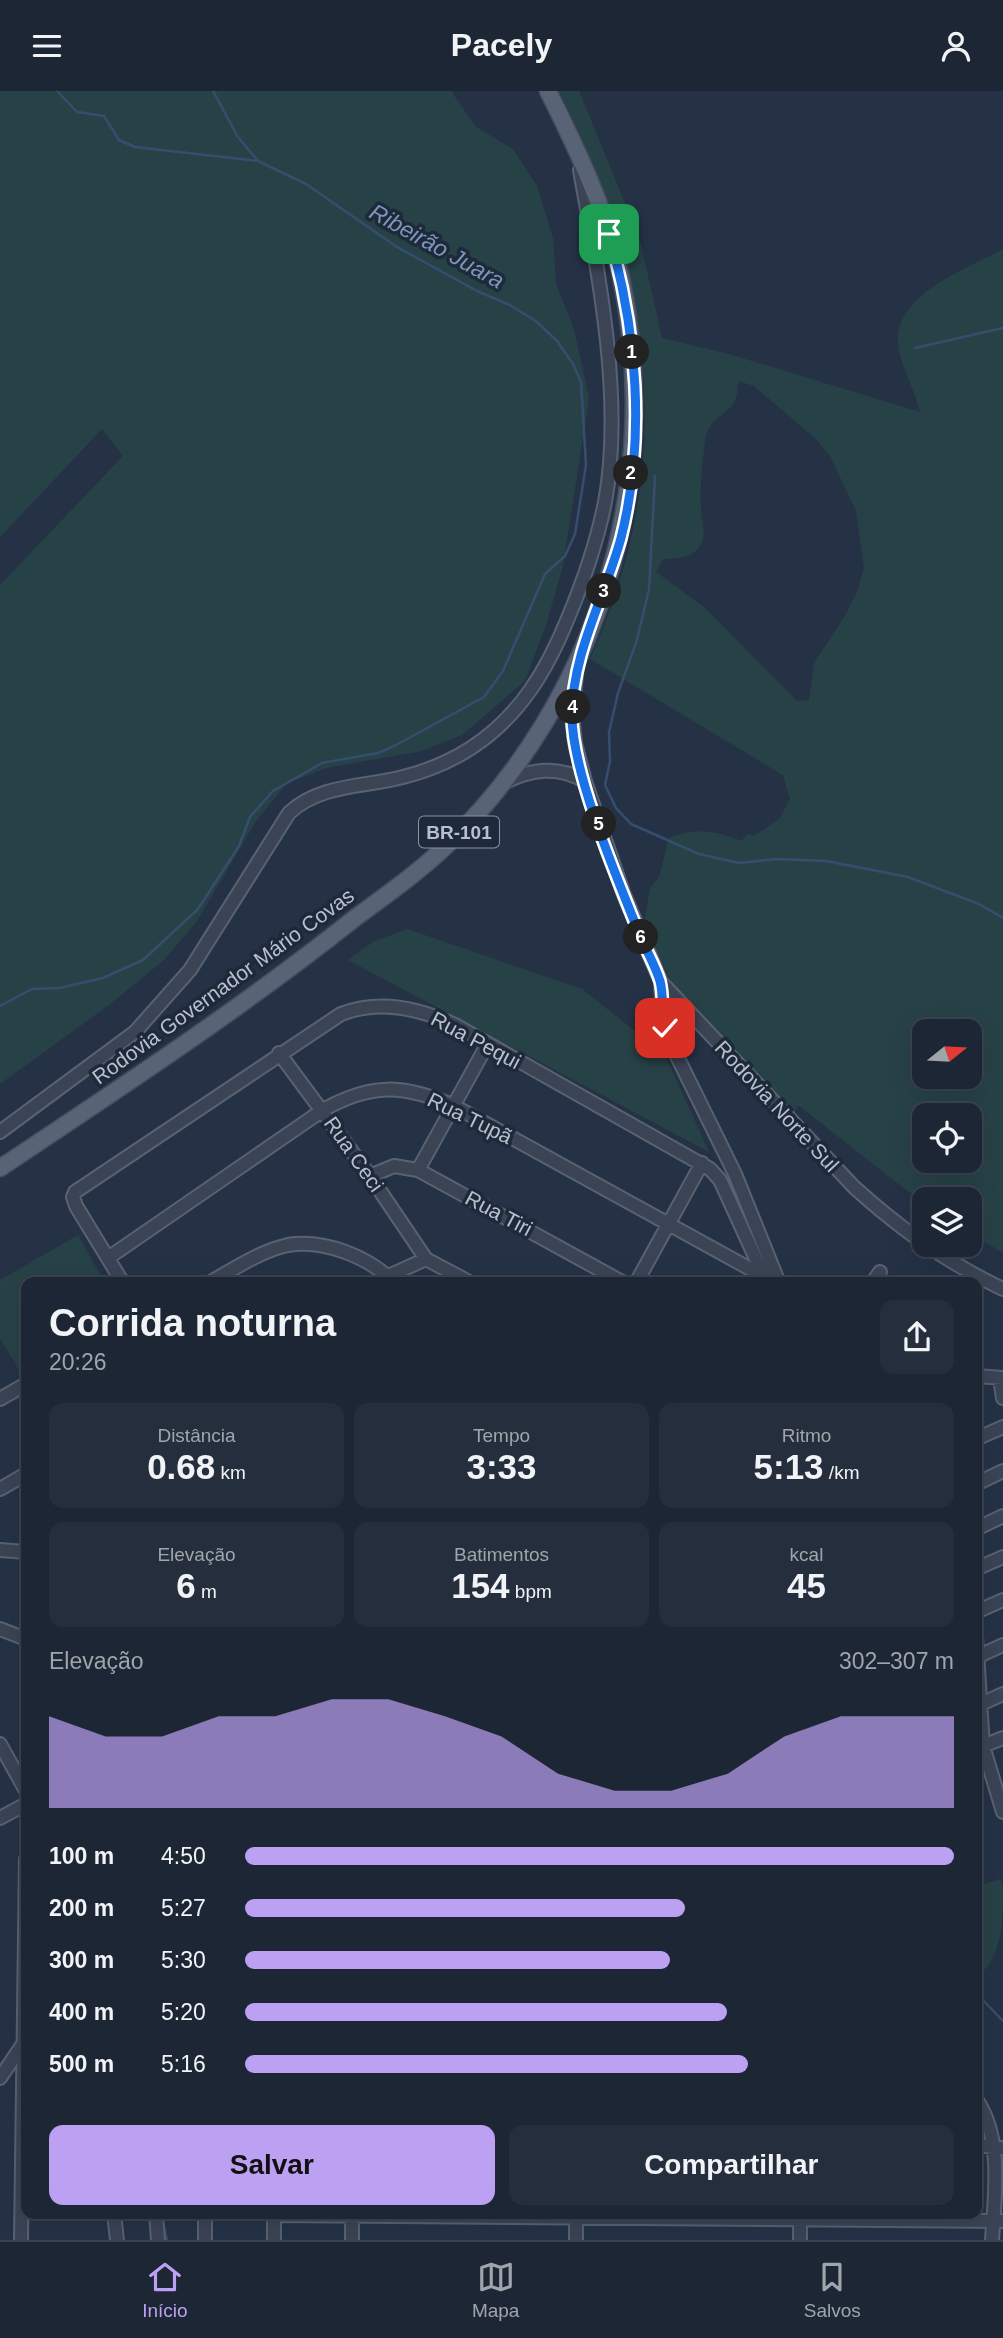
<!DOCTYPE html>
<html lang="pt">
<head>
<meta charset="utf-8">
<style>
	body { margin:0; font-family:Helvetica,sans-serif; background:#252e3c; color:#f1f3f6; height:100vh; display:flex; flex-direction:column; font-size:26px; white-space:nowrap }
	* { box-sizing:border-box; margin:0 }
	p { font-size:23px; color:#a0a5ac }
	.icon { flex:none; width:38px; height:38px; fill:none; stroke:currentColor; stroke-width:2; stroke-linecap:round; stroke-linejoin:round }
	.map { position:relative; flex:1; overflow:hidden }
	.panel { position:absolute; left:21px; top:1186px; width:961px; height:942px; display:flex; flex-direction:column; background:#1c2634; border-radius:14px; box-shadow:0 7px 28px #0002,0 0 0 2px #3a434f }
	.panel>* { flex:none }
	.needle { width:46px; rotate:72deg }
	.controls { position:absolute; left:912px; top:928px; display:grid; gap:14px }
	.controls a { display:grid; place-items:center; width:70px; height:70px; border-radius:14px; background:#1c2634; box-shadow:0 7px 28px #0002,0 0 0 2px #3a434f; font-size:35px }
	.pin { position:absolute; display:grid; place-items:center; width:60px; height:60px; color:#fff; margin:-30px; border-radius:14px; box-shadow:0 4px 10px #0006 }
	.km { position:absolute; width:35px; height:35px; margin:-18px; border-radius:50%; background:#222; color:#fff; font-size:19px; line-height:35px; text-align:center }
	.round { display:grid; place-items:center; flex:none; width:74px; height:74px; border-radius:14px; background:#252e3c }
	.head { display:flex; align-items:center; justify-content:space-between; height:119px; padding:0 28px }
	h1 { font-size:38px; font-weight:700; line-height:52px }
	.stats { display:grid; grid-template-columns:repeat(3,1fr); gap:10px; height:119px; padding:7px 28px }
	.stats div { display:grid; align-content:center; border-radius:14px; background:#252e3c; text-align:center }
	.stats b { font-size:35px; font-weight:700 }
	.stats small { font-size:19px; font-weight:400 }
	.stats p { font-size:19px }
	.chart { height:196px; padding:14px 28px }
	.chart p { display:flex; justify-content:space-between }
	.chart svg { width:100%; height:126px; margin-top:7px; fill:#bca0f2; opacity:.7 }
	.button { display:flex; gap:14px; margin-top:auto; padding:14px 28px }
	.button a { flex:1; height:80px; border-radius:14px; background:#bca0f2; color:#111; font-size:28px; font-weight:700; line-height:80px; text-align:center }
	.button a+a { background:#252e3c; color:#f1f3f6 }
	ul { padding:0 28px; list-style:none; font-size:23px }
	li { display:grid; grid-template-columns:112px 84px 1fr; align-items:center; height:52px }
	li i { height:18px; border-radius:9px; background:#bca0f2 }
	header { display:flex; justify-content:space-between; align-items:center; height:91px; padding:0 28px; background:#1c2634; font-size:32px; font-weight:700 }
	.dock { display:flex; justify-content:space-around; align-items:center; height:98px; border-top:2px solid #3a434f; background:#1c2634; font-size:19px; color:#a0a5ac }
	.dock a { display:grid; justify-items:center; gap:4px }
	.dock .active { color:#bca0f2 }
	.map>svg:first-child { display:block }
</style>
</head>
<body>
<header><svg class="icon" aria-label="menu" viewBox="0 0 24 24"><path d="M4 6h16M4 12h16M4 18h16"/></svg>Pacely<svg class="icon" aria-label="person" viewBox="0 0 24 24"><circle cx="12" cy="8" r="4"/><path d="M4 21q1-7 8-7t8 7"/></svg></header>
<div class="map">
<svg width="1003" height="2149" viewBox="0 0 1003 2149">
	<rect width="100%" height="100%" fill="#253246"/>
	<path fill="#274247" fill-rule="evenodd" d="M0 0H451L476 36 513 58 537 95 553 147 556 193 574 238 589 307 563 475 546 534 525 590 462 644 422 660 326 677 286 693 256 730 197 830 164 869 109 914 0 993V494L123 365 102 338 0 446Z
		M559 0H579L640 149 662 247 729 263 920 321C915 300 904 281 899 260 887 205 967 178 1003 158V1162L970 1142V1108H924V1113L798 1014 792 1027 679 906 644 835 650 797 659 786 669 747C695 736 716 740 742 750L747 743 754 745 780 727 790 708 783 684 590 568C679 375 653 184 559 0ZM738 290 754 295 816 348 830 365 856 420 864 477 858 499 843 528 814 572 809 609 797 610 704 516 656 481 663 468C677 467 694 468 701 453 707 440 701 429 701 416 700 396 702 371 705 351 710 316 739 330 738 290ZM924 940H970V985H924ZM924 1024H970V1069H924Z
		M407 838 582 898 665 964 709 1061 348 869 373 851Z
		M78 1144 105 1192H26V1277L20 1281 0 1247V1189Z
		M1000 1788 1003 1795C1003 1833 1003 1864 977 1887V1796Z"/>
	<g fill="none" stroke-linecap="round" stroke-linejoin="round">
		<path stroke="#374d6e" stroke-width="2.5" d="M57 0 77 21 104 25 119 49 135 56 258 70
			M915 257 1003 237
			M655 385 649 499 636 552 618 602 609 641 610 670 605 694 616 717 631 733 699 763 739 772 777 768 826 770 908 786 979 813 1003 827
			M0 915 32 898 60 897 103 887 143 869 198 818 239 755 250 726 273 700 322 672 378 662 396 654 484 606 503 580 545 483 565 465 575 443 586 374 581 291 573 273 557 250 537 231 510 214 477 200 397 156 306 93 258 70 238 46 213 0
			M976 1902 1003 1930
			M161 2123 167 2149"/>
		<g stroke="#586272" stroke-width="16">
			<path id="minor" d="M577 573 572 625 575 652 585 690 624 804 661 891 854 1096C899 1137 947 1172 1003 1198
				M503 692C531 678 557 674 585 690
				M661 891 663 930 670 951 735 1083 779 1192
				M279 962 370 1085 426 1168
				M0 1041 135 941 190 879 289 722C320 693 365 696 403 686 427 680 451 670 471 657 520 625 547 579 568 527 584 489 597 451 605 411 624 309 598 180 580 79
				M418 1079 487 954
				M370 1085 394 1075 418 1079 624 1192
				M108 1167 323 1019C371 992 403 993 454 1015L763 1185
				M123 1192 76 1115 73 1106 75 1101 341 923C379 908 419 917 455 934L710 1078 720 1089 767 1192
				M209 1192C234 1178 260 1160 288 1154 324 1148 370 1166 394 1192
				M373 1192 426 1168 471 1192
				M636 1192 702 1072
				M872 1192 880 1181
				M976 1285 1003 1287
				M1000 1287 1003 1307
				M0 1308 26 1293
				M976 1348 1003 1336
				M976 1393 1003 1380
				M0 1398 26 1383
				M976 1438 1003 1425
				M0 1459 26 1461
				M976 1478 1003 1466
				M976 1521 1003 1509
				M0 1538 26 1548
				M976 1545 983 1655 1003 1721
				M979 1565 1003 1554
				M981 1613 1003 1603
				M0 1653 26 1700
				M983 1655 1003 1647
				M0 1727 26 1713
				M0 1987 23 1953
				M976 2008C1003 2047 995 2103 992 2149
				M976 2054 1003 2057
				M114 2123 117 2149
				M156 2123 158 2149
				M205 2123V2149
				M352 2123V2149
				M274 2124 1003 2130
				M21 2149 26 1768
				M274 2149V2123
				M576 2149V2123
				M800 2149V2123"/>
		</g>
		<g stroke="#434d5e" stroke-width="19">
			<path id="major" d="M0 1077C120 997 242 917 355 827 386 804 419 781 447 754 598 609 664 390 621 186 607 121 577 58 548 0"/>
		</g>
		<use href="#minor" stroke="#3a4455" stroke-width="12"/>
		<use href="#major" stroke="#586475" stroke-width="16"/>
	</g>
	<g fill="none" stroke-linecap="round" stroke-linejoin="round">
		<g stroke="#fff" stroke-width="14">
			<path id="route" d="M609 143C637 240 646 348 621 447 605 506 572 562 572 625 572 681 617 787 639 842 645 857 655 874 660 890 664 905 661 922 665 937"/>
		</g>
		<use href="#route" stroke="#1a73e8" stroke-width="9"/>
	</g>
	<g text-anchor="middle" dominant-baseline="central" stroke-width="7" stroke-linejoin="round" paint-order="stroke">
		<rect fill="#1e293a" stroke="#8993a2" stroke-width="2" x="419" y="725.5" width="80" height="31" rx="5"/>
		<g font-size="19" font-weight="bold" fill="#b7c0ce">
			<text x="459" y="741">BR-101</text>
		</g>
		<g font-size="21" fill="#b7c0ce" stroke="#1e293a">
			<text transform="translate(223 895) rotate(-36)">Rodovia Governador Mário Covas</text>
			<text transform="translate(476 949) rotate(28)">Rua Pequi</text>
			<text transform="translate(777 1015) rotate(47)">Rodovia Norte Sul</text>
			<text transform="translate(470 1027) rotate(26)">Rua Tupã</text>
			<text transform="translate(354 1063) rotate(55)">Rua Ceci</text>
			<text transform="translate(499 1122) rotate(28)">Rua Tiri</text>
		</g>
		<g font-size="23" font-style="italic" fill="#7c95b8" stroke="#1e293a">
			<text transform="translate(437 155) rotate(29)">Ribeirão Juara</text>
		</g>
	</g>
</svg>
<div class="controls">
<a><svg class="needle" viewBox="-14 -14 28 28"><path d="M0-13l5 13h-10z" fill="#e53935"/><path d="M0 13l5-13h-10z" fill="#a0a5ac"/></svg></a>
<a><svg class="icon" aria-label="locate" viewBox="0 0 24 24"><circle cx="12" cy="12" r="6"/><path d="M12 2v4M12 18v4M2 12h4M18 12h4"/></svg></a>
<a><svg class="icon" aria-label="layers" viewBox="0 0 24 24"><path d="M12 4l9 5-9 5-9-5zM3 14l9 5 9-5"/></svg></a>
</div>
<div class="pin" style="left:609px;top:143px;background:#1e9e55"><svg class="icon" aria-label="arrive" viewBox="0 0 24 24"><path d="M6 21V4h12l-3 4 3 4H6"/></svg></div>
<div class="pin" style="left:665px;top:937px;background:#d93025"><svg class="icon" aria-label="check" viewBox="0 0 24 24"><path d="M5 12l5 5 9-10"/></svg></div>
<b class="km" style="left:632px;top:261px">1</b>
<b class="km" style="left:631px;top:382px">2</b>
<b class="km" style="left:604px;top:500px">3</b>
<b class="km" style="left:573px;top:616px">4</b>
<b class="km" style="left:599px;top:733px">5</b>
<b class="km" style="left:641px;top:846px">6</b>
<section class="panel">
<div class="head"><div><h1>Corrida noturna</h1><p>20:26</p></div><a class="round"><svg class="icon" aria-label="share" viewBox="0 0 24 24"><path d="M12 15V3M7 8l5-5 5 5M5 13v7h14v-7"/></svg></a></div>
<div class="stats">
<div><p>Distância</p><b>0.68<small> km</small></b></div>
<div><p>Tempo</p><b>3:33</b></div>
<div><p>Ritmo</p><b>5:13<small> /km</small></b></div>
</div>
<div class="stats">
<div><p>Elevação</p><b>6<small> m</small></b></div>
<div><p>Batimentos</p><b>154<small> bpm</small></b></div>
<div><p>kcal</p><b>45</b></div>
</div>
<div class="chart"><p><span>Elevação</span>302–307 m</p>
<svg viewBox="0 0 160 44" preserveAspectRatio="none"><path d="M0 44V12L10 19L20 19L30 12L40 12L50 6L60 6L70 12L80 19L90 32L100 38L110 38L120 32L130 19L140 12L150 12L160 12V44z"/></svg>
</div>
<ul>
<li><b>100 m</b>4:50<i style="width:100%"></i></li>
<li><b>200 m</b>5:27<i style="width:62%"></i></li>
<li><b>300 m</b>5:30<i style="width:60%"></i></li>
<li><b>400 m</b>5:20<i style="width:68%"></i></li>
<li><b>500 m</b>5:16<i style="width:71%"></i></li>
</ul>
<div class="button"><a>Salvar</a><a>Compartilhar</a></div>
</section>
</div>
<nav class="dock">
<a class="active"><svg class="icon" aria-label="home" viewBox="0 0 24 24"><path d="M3 11l9-7 9 7M6 9v11h12V9"/></svg>Início</a>
<a><svg class="icon" aria-label="map" viewBox="0 0 24 24"><path d="M3 6l6-2 6 2 6-2v14l-6 2-6-2-6 2zM9 4v14M15 6v14"/></svg>Mapa</a>
<a><svg class="icon" aria-label="saved" viewBox="0 0 24 24"><path d="M7 4h10v16l-5-4-5 4z"/></svg>Salvos</a>
</nav>
</body>
</html>
